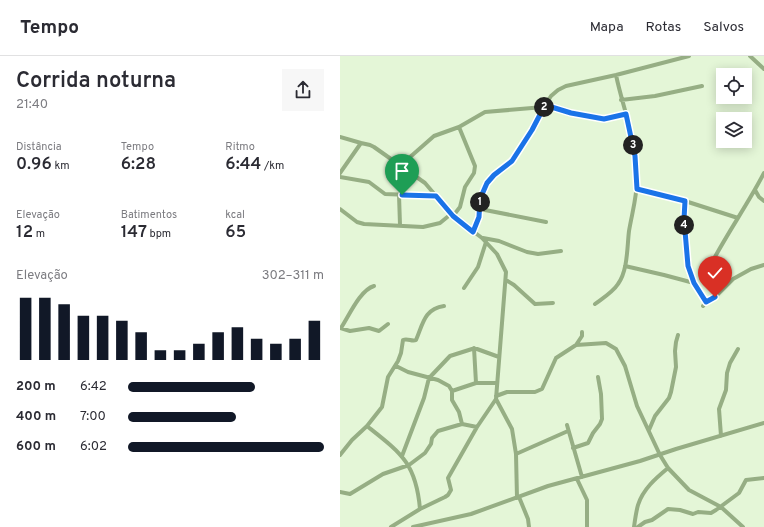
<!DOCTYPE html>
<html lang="pt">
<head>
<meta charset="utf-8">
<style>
	body { margin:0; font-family:Overpass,sans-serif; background:#f7f7f7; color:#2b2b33; height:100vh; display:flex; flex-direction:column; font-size:15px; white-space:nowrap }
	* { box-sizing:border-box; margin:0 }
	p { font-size:13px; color:#7c7c81 }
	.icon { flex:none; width:22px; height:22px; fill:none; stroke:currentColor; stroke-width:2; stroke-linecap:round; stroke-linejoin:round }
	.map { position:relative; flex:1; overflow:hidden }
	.sheet { display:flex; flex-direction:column; background:#fff; width:340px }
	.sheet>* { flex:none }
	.controls { position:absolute; left:376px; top:12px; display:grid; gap:8px }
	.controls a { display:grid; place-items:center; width:36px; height:36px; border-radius:0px; background:#fff; box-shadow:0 2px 10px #0003; font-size:20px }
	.pin { position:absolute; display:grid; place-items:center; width:34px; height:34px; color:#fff; margin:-41px -17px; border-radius:50% 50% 50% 0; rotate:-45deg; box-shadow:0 0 4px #0007 }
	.pin .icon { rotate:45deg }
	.km { position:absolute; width:20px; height:20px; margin:-10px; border-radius:50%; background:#222; color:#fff; font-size:11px; line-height:20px; text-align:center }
	.round { display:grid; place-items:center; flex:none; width:42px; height:42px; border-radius:0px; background:#f7f7f7 }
	.summary { display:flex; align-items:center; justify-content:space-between; height:68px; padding:0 16px }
	h1 { font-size:22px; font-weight:600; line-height:30px }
	.metrics { display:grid; grid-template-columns:repeat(3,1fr); gap:6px; height:68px; padding:4px 16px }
	.metrics div { display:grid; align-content:center }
	.metrics b { font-size:17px; font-weight:600 }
	.metrics small { font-size:11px; font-weight:400 }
	.metrics p { font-size:11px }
	.chart { height:112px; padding:8px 16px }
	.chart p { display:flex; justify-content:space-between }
	.chart svg { width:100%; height:72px; margin-top:4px; stroke:#111827; stroke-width:6 }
	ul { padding:0 16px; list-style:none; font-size:13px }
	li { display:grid; grid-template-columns:64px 48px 1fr; align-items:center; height:30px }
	li i { height:10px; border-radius:5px; background:#111827 }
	header { display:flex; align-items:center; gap:24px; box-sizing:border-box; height:56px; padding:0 20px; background:#fff; border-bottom:1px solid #e1e1e2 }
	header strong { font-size:19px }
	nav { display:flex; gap:22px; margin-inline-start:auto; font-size:14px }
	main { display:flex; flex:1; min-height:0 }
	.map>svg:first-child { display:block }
</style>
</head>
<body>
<header>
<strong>Tempo</strong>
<nav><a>Mapa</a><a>Rotas</a><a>Salvos</a></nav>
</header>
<main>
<section class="sheet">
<div class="summary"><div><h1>Corrida noturna</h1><p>21:40</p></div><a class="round"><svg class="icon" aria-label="share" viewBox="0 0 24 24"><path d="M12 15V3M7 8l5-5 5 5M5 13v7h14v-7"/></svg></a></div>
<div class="metrics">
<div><p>Distância</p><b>0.96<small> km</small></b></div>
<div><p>Tempo</p><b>6:28</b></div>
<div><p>Ritmo</p><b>6:44<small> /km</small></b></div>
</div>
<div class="metrics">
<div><p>Elevação</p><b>12<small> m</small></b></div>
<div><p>Batimentos</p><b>147<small> bpm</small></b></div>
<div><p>kcal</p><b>65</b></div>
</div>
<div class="chart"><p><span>Elevação</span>302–311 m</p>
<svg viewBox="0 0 160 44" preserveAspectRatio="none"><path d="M5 44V6M15 44V6M25 44V10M35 44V17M45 44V17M55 44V20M65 44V27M75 44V38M85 44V38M95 44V34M105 44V27M115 44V24M125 44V31M135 44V34M145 44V31M155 44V20"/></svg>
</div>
<ul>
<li><b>200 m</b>6:42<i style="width:65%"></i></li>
<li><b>400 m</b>7:00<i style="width:55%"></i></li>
<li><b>600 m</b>6:02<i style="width:100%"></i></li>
</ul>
</section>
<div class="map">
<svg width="424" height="471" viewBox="0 0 424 471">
	<rect width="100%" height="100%" fill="#e4f6d7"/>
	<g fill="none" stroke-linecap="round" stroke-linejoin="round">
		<path stroke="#96ae84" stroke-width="4" d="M410 0 424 13
			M281 44 315 40 362 30
			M205 49 231 57 264 63 286 58
			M0 81 21 87
			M61 109 94 80 119 71 145 56 204 51
			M0 117 21 87 30 89 34 91 85 127 113 160 142 182 157 198 166 216 156 343 137 371 108 422 111 434 108 439 105 441 80 453 51 471
			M0 121 29 126 45 138 96 140
			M297 133 345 145 398 162
			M415 134 419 141 424 145
			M59 139 60 169
			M345 145 344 163 348 210 354 227 366 246
			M0 153 17 166 24 168 83 171 100 167 111 158
			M140 153 206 166
			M113 160 120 151 125 131 134 117 135 110 119 71
			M133 176 139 161 140 143 147 127 154 119 172 105 192 74 204 51 211 40 218 34 226 30 276 19 349 0
			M143 182 159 185 187 196 198 198 221 195
			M285 210 324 219 354 227
			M166 224 174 229 195 248 213 247
			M385 230 369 223 367 218 368 214C385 180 407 150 424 117
			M124 232 138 211 146 186
			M255 248C263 242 273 236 278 228 288 214 287 191 289 175 292 157 297 141 297 123 298 88 283 53 276 19
			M363 250 366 246 377 239 393 223 411 213 424 209
			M0 272 10 275 29 272 39 275 48 268
			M1 272C9 260 20 234 34 230
			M236 289 266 287 276 293 285 310 297 350 320 399 328 412 349 434 381 451 403 471
			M134 292 136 327
			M56 310 68 316 98 324 109 330 112 335V344L119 356 122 368
			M112 335 136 327H157
			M156 340 167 336H195L202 333 216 302 236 289 242 280V276
			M156 343 172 373 176 398 177 442
			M227 369 242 421
			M27 370C61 397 76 407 80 453
			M309 374 315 360 329 342 331 336 336 311 335 295 336 286 338 279
			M381 380 379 353 386 334 387 317 390 307 398 293
			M233 392 248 387 253 377 260 368 262 363 261 338 258 321
			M176 398 228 375
			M0 399 12 384 27 370 42 351 48 321 58 305 61 297 63 284C68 282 72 286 76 284 83 268 84 253 104 250
			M62 400 84 342 89 322 91 320 110 300 132 293H137L159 301
			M237 423 247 444V471
			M0 436 10 438 43 418 69 409 85 397 91 388 92 382 98 375 122 368 137 371
			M179 441 188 463 189 471
			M73 471 131 458 208 430 300 405 336 393 424 367
			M294 471C295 464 296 456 298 449 303 433 316 422 328 412
			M298 471 305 466 312 464 328 453 340 454 353 458 358 456 371 457 376 454 399 437 406 424 424 422"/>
	</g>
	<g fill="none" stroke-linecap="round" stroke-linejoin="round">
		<g stroke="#fff" stroke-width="8">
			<path id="route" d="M62 139 96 140 113 160 133 176 139 161 140 143 147 127 154 119 172 105 192 74 205 49 231 57 264 63 286 58 295 100 297 133 345 145 344 163 348 210 354 227 366 246 375 241"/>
		</g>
		<use href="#route" stroke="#1a73e8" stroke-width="5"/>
	</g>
</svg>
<div class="controls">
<a><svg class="icon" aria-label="locate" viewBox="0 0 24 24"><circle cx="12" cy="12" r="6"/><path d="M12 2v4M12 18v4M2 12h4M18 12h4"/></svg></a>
<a><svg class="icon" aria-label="layers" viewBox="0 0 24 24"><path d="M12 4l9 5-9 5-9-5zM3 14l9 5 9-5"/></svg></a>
</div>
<div class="pin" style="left:62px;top:139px;background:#1e9e55"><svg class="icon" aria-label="arrive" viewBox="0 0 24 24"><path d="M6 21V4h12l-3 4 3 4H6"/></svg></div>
<div class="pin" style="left:375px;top:241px;background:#d93025"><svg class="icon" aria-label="check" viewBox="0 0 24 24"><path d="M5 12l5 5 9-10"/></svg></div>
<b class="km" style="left:140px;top:146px">1</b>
<b class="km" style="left:204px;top:51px">2</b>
<b class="km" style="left:293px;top:89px">3</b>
<b class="km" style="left:344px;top:169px">4</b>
</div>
</main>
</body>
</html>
